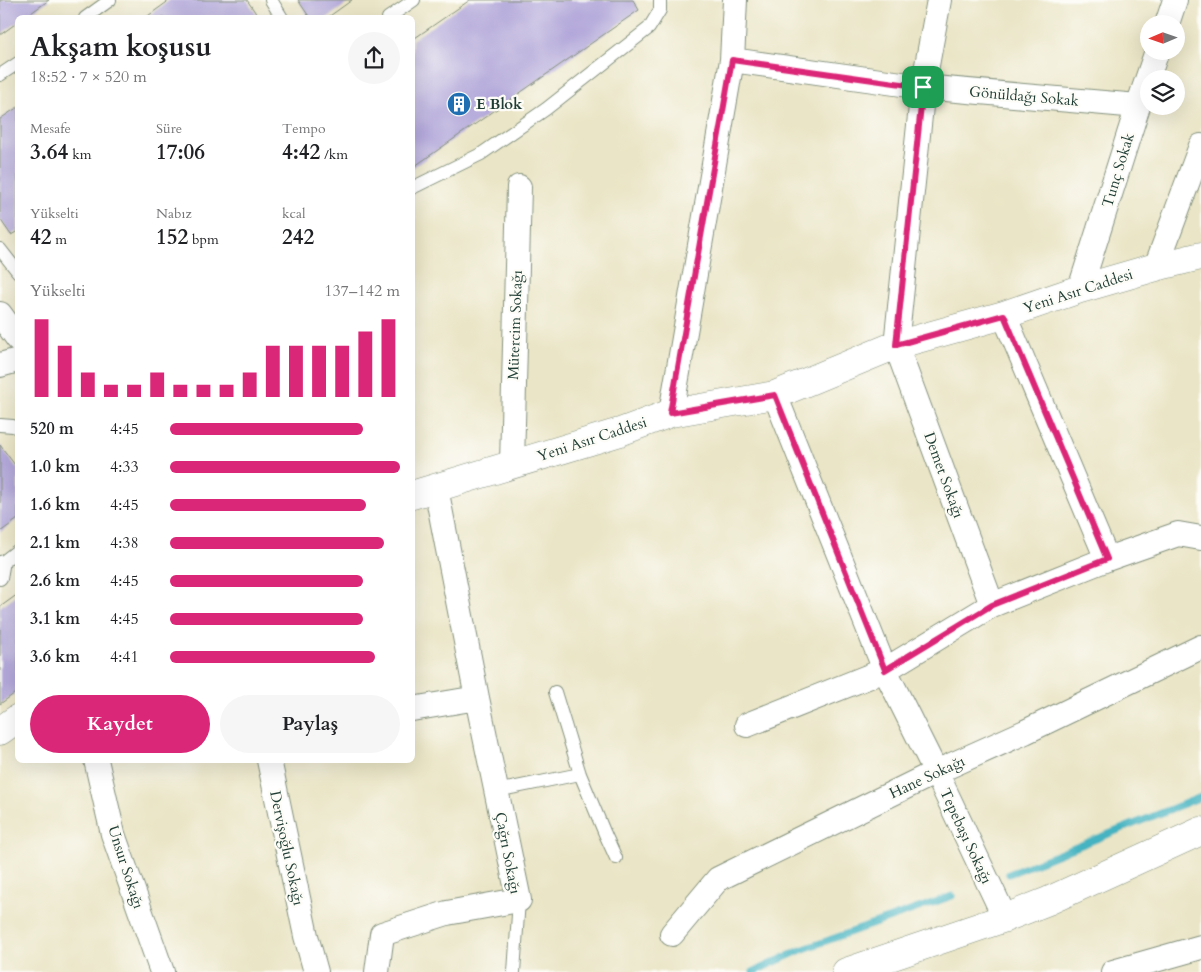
<!DOCTYPE html>
<html lang="tr">
<head>
<meta charset="utf-8">
<style>
	body { margin:0; font-family:Cardo,serif; background:#f6f6f6; color:#202124; height:100vh; display:flex; flex-direction:column; font-size:19px; white-space:nowrap }
	* { box-sizing:border-box; margin:0 }
	p { font-size:16px; color:#757577 }
	.icon { flex:none; width:28px; height:28px; fill:none; stroke:currentColor; stroke-width:2; stroke-linecap:round; stroke-linejoin:round }
	.map { position:relative; flex:1; overflow:hidden }
	.panel { position:absolute; left:15px; top:15px; width:400px; height:748px; display:flex; flex-direction:column; background:#fff; border-radius:8px; box-shadow:0 5px 20px #0002 }
	.panel>* { flex:none }
	.needle { width:32px; rotate:268deg }
	.tools { position:absolute; left:1140px; top:15px; display:grid; gap:10px }
	.tools a { display:grid; place-items:center; width:45px; height:45px; border-radius:50%; background:#fff; box-shadow:0 5px 20px #0002; font-size:25px }
	.pin { position:absolute; display:grid; place-items:center; width:42px; height:42px; color:#fff; margin:-21px; border-radius:10px; box-shadow:0 2px 8px #0006 }
	.round { display:grid; place-items:center; flex:none; width:52px; height:52px; border-radius:26px; background:#f6f6f6 }
	.summary { display:flex; align-items:center; justify-content:space-between; height:85px; padding:0 15px }
	h1 { font-size:28px; font-weight:700; line-height:38px }
	.figures { display:grid; grid-template-columns:repeat(3,1fr); gap:8px; height:85px; padding:5px 15px }
	.figures div { display:grid; align-content:center }
	.figures b { font-size:21px; font-weight:700 }
	.figures small { font-size:14px; font-weight:400 }
	.figures p { font-size:14px }
	.chart { height:140px; padding:10px 15px }
	.chart p { display:flex; justify-content:space-between }
	.chart svg { width:100%; height:90px; margin-top:5px; stroke:#db2777; stroke-width:6 }
	.action { display:flex; gap:10px; margin-top:auto; padding:10px 15px }
	.action a { flex:1; height:58px; border-radius:30px; background:#db2777; color:#fff; font-size:20px; font-weight:700; line-height:58px; text-align:center }
	.action a+a { background:#f6f6f6; color:#202124 }
	ul { padding:0 15px; list-style:none; font-size:16px }
	li { display:grid; grid-template-columns:80px 60px 1fr; align-items:center; height:38px }
	li i { height:12px; border-radius:6px; background:#db2777 }
	.map>svg:first-child { display:block }
</style>
</head>
<body>
<div class="map">
<svg width="1201" height="972" viewBox="0 0 1201 972">
	<rect width="100%" height="100%" fill="#fdfcf7"/>
	<filter id="ink" filterUnits="userSpaceOnUse"><feTurbulence type="fractalNoise" baseFrequency=".02" numOctaves="2"/><feDisplacementMap in="SourceGraphic" scale="10" xChannelSelector="R" yChannelSelector="G"/><feConvolveMatrix kernelMatrix="1 2 1 2 8 2 1 2 1" color-interpolation-filters="sRGB"/></filter>
	<filter id="wash" filterUnits="userSpaceOnUse"><feTurbulence type="fractalNoise" baseFrequency=".0096" numOctaves="4" result="noise"/><feDisplacementMap in="SourceGraphic" scale="20" xChannelSelector="R" yChannelSelector="G"/><feGaussianBlur stdDeviation="1.12" result="paint"/><feColorMatrix in="noise" values="0 0 0 0 0 0 0 0 0 0 0 0 0 0 0 0 0 1.4 0 .05"/><feComposite in="paint" operator="in"/></filter>
	<g filter="url(#wash)">
		<rect width="100%" height="100%" fill="#eae5c6"/>
		<g fill="none" stroke-linecap="round" stroke-linejoin="round">
			<path stroke="#45b3c1" stroke-width="7" d="M1009 874 1201 797
				M753 972 801 950 952 896"/>
		</g>
		<g id="blocks">
			<path fill="#b3a8da" d="M0 0H49L24 18H18V22L0 35Z
				M170 0H247L259 18H145Z
				M298 0H352L327 18H310Z
				M470 0H633L639 10 412 168V40Z
				M18 107V231L11 235 0 219V119Z
				M0 445 18 469V519L0 532Z
				M18 594V691L0 704V607Z"/>
		</g>
	</g>
	<g filter="url(#ink)">
		<use href="#blocks" fill-opacity="0" stroke="#84917d" stroke-width="1"/>
		<g fill="none" stroke-linecap="round" stroke-linejoin="round">
			<g stroke="#84917d" stroke-width="14">
				<path id="lane" d="M271 0 282 18
					M85 18 110 0
					M388 18 414 0
					M0 75 18 63
					M412 188 481 154 546 109 649 28 660 10V0
					M0 249 18 272
					M0 425 13 426 18 428
					M0 562 4 561 18 550
					M0 579 1 578 4 561
					M555 692 580 774 605 834 616 858
					M496 791 580 774
					M514 972 519 900"/>
			</g>
			<g stroke="#84917d" stroke-width="26">
				<path id="street" d="M939 0 923 87 896 345 992 605 1107 559 1178 534 1201 538
					M1167 24 1175 0
					M732 60 923 87 1138 106
					M1156 267 1201 146
					M1080 289 1138 106 1157 51
					M0 314 18 339
					M1004 315 1107 559
					M0 365 18 360
					M775 395 885 670 936 772 1005 918
					M671 413 732 60 735 0
					M512 464 519 187
					M412 709 477 698
					M747 725 885 670 992 605
					M96 760 113 834 162 972
					M269 760 306 936 316 972
					M672 934 718 879 936 772 1025 732 1201 647
					M377 972 382 934 447 913 519 900 477 698 436 488
					M1113 972 1201 947"/>
			</g>
			<g stroke="#84917d" stroke-width="29">
				<path id="secondary" d="M412 495 620 432 671 413 775 395 896 345 1004 315 1080 289 1156 267 1201 256
					M0 731 18 718
					M846 972 1005 918 1048 901 1201 831"/>
			</g>
			<use href="#lane" stroke="#fff" stroke-width="12"/>
			<use href="#street" stroke="#fff" stroke-width="24"/>
			<use href="#secondary" stroke="#fff" stroke-width="28"/>
		</g>
	</g>
	<g fill="none" stroke-linecap="round" stroke-linejoin="round" filter="url(#ink)">
		<g stroke="#fff" stroke-width="10">
			<path id="route" d="M732 60 923 87 896 345 1004 315 1107 559 992 605 885 670 775 395 670 413Z"/>
		</g>
		<use href="#route" stroke="#db2777" stroke-width="6"/>
	</g>
	<defs>
		<g id="building-disc" transform="scale(1.25)"><circle r="9.5" fill="#1f6fb2" stroke="#fdfcf7"/><path d="M-4-6H4V6H1V3H-1V6H-4ZM-2.5-4.3h1.7v1.8h-1.7ZM.8-4.3h1.7v1.8H.8ZM-2.5-1h1.7V.8h-1.7ZM.8-1h1.7V.8H.8Z" fill="#fff"/></g>
	</defs>
	<g fill-rule="evenodd">
		<use href="#building-disc" x="459" y="104"/>
	</g>
	<g text-anchor="middle" dominant-baseline="central" stroke-width="4.5" stroke-linejoin="round" paint-order="stroke">
		<g font-size="15" fill="#1f3d34" stroke="#fdfcf7">
			<text transform="translate(1024 96) rotate(5)">Gönüldağı Sokak</text>
			<text transform="translate(1118 170) rotate(-73)">Tunç Sokak</text>
			<text transform="translate(1078 291) rotate(-18)">Yeni Asır Caddesi</text>
			<text transform="translate(515 325) rotate(-88)">Mütercim Sokağı</text>
			<text transform="translate(592 439) rotate(-18)">Yeni Asır Caddesi</text>
			<text transform="translate(944 475) rotate(70)">Demet Sokağı</text>
			<text transform="translate(927 777) rotate(-25)">Hane Sokağı</text>
			<text transform="translate(966 836) rotate(65)">Tepebaşı Sokağı</text>
			<text transform="translate(287 848) rotate(78)">Dervişoğlu Sokağı</text>
			<text transform="translate(508 853) rotate(79)">Çağrı Sokağı</text>
			<text transform="translate(126 867) rotate(72)">Unsur Sokağı</text>
		</g>
		<g font-size="15" font-weight="bold" fill="#1f3d34" stroke="#fdfcf7" text-anchor="start">
			<text x="476" y="104">E Blok</text>
		</g>
	</g>
</svg>
<div class="tools">
<a><svg class="needle" viewBox="-14 -14 28 28"><path d="M0-13l5 13h-10z" fill="#e53935"/><path d="M0 13l5-13h-10z" fill="#757577"/></svg></a>
<a><svg class="icon" aria-label="layers" viewBox="0 0 24 24"><path d="M12 4l9 5-9 5-9-5zM3 14l9 5 9-5"/></svg></a>
</div>
<div class="pin" style="left:923px;top:87px;background:#1e9e55"><svg class="icon" aria-label="arrive" viewBox="0 0 24 24"><path d="M6 21V4h12l-3 4 3 4H6"/></svg></div>
<section class="panel">
<div class="summary"><div><h1>Akşam koşusu</h1><p>18:52 · 7 × 520 m</p></div><a class="round"><svg class="icon" aria-label="share" viewBox="0 0 24 24"><path d="M12 15V3M7 8l5-5 5 5M5 13v7h14v-7"/></svg></a></div>
<div class="figures">
<div><p>Mesafe</p><b>3.64<small> km</small></b></div>
<div><p>Süre</p><b>17:06</b></div>
<div><p>Tempo</p><b>4:42<small> /km</small></b></div>
</div>
<div class="figures">
<div><p>Yükselti</p><b>42<small> m</small></b></div>
<div><p>Nabız</p><b>152<small> bpm</small></b></div>
<div><p>kcal</p><b>242</b></div>
</div>
<div class="chart"><p><span>Yükselti</span>137–142 m</p>
<svg viewBox="0 0 160 44" preserveAspectRatio="none"><path d="M5 44V6M15 44V19M25 44V32M35 44V38M45 44V38M55 44V32M65 44V38M75 44V38M85 44V38M95 44V32M105 44V19M115 44V19M125 44V19M135 44V19M145 44V12M155 44V6"/></svg>
</div>
<ul>
<li><b>520 m</b>4:45<i style="width:84%"></i></li>
<li><b>1.0 km</b>4:33<i style="width:100%"></i></li>
<li><b>1.6 km</b>4:45<i style="width:85%"></i></li>
<li><b>2.1 km</b>4:38<i style="width:93%"></i></li>
<li><b>2.6 km</b>4:45<i style="width:84%"></i></li>
<li><b>3.1 km</b>4:45<i style="width:84%"></i></li>
<li><b>3.6 km</b>4:41<i style="width:89%"></i></li>
</ul>
<div class="action"><a>Kaydet</a><a>Paylaş</a></div>
</section>
</div>
</body>
</html>
